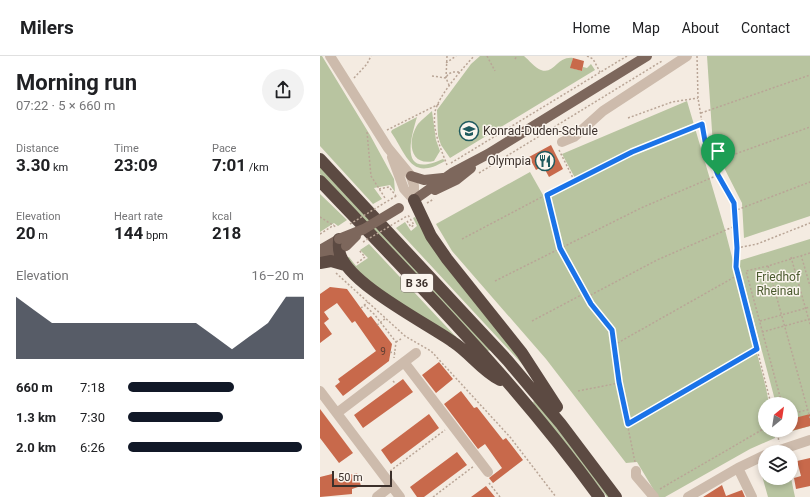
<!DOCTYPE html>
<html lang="en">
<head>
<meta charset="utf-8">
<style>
	body { margin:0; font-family:Roboto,sans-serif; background:#f2f2f2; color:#202124; height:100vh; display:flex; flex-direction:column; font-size:15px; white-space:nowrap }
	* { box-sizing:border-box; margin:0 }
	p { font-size:13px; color:#757577 }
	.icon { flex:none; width:22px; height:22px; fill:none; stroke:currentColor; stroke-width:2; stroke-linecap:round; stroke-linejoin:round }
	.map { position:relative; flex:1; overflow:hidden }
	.drawer { display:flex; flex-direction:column; background:#fff; width:320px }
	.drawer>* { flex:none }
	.needle { width:26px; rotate:30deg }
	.buttons { position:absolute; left:438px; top:341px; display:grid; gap:8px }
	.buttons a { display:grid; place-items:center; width:40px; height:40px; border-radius:50%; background:#fff; box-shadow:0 2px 6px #0003; font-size:20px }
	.scale { position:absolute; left:12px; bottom:10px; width:60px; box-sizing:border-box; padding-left:4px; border:2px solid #3b302b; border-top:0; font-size:11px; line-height:14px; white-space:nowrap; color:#3b302b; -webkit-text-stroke:3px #fbf5ee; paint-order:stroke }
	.pin { position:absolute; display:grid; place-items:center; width:34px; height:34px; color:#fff; margin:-41px -17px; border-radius:50% 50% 50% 0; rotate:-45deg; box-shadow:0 0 4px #0007 }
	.pin .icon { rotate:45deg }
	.round { display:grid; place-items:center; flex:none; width:42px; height:42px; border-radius:21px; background:#f2f2f2 }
	.summary { display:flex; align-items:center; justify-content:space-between; height:68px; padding:0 16px }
	h1 { font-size:22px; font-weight:700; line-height:30px }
	.stats { display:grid; grid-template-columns:repeat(3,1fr); gap:6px; height:68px; padding:4px 16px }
	.stats div { display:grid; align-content:center }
	.stats b { font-size:17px; font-weight:700 }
	.stats small { font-size:11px; font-weight:400 }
	.stats p { font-size:11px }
	.chart { height:112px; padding:8px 16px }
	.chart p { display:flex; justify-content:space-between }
	.chart svg { width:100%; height:72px; margin-top:4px; fill:#111827; opacity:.7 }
	ul { padding:0 16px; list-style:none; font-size:13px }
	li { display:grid; grid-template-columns:64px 48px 1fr; align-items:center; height:30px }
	li i { height:10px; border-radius:5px; background:#111827 }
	header { display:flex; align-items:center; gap:24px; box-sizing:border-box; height:56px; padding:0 20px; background:#fff; border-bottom:1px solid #e0e0e0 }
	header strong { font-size:19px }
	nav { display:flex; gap:22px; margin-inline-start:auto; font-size:14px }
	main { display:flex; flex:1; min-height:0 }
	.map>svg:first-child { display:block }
</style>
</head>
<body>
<header>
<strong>Milers</strong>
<nav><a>Home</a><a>Map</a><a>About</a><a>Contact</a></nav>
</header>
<main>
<section class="drawer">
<div class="summary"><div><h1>Morning run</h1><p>07:22 · 5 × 660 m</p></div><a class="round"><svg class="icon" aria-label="share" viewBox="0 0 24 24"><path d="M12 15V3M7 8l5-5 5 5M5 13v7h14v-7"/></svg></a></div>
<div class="stats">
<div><p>Distance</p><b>3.30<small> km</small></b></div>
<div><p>Time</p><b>23:09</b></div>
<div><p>Pace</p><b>7:01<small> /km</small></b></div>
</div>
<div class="stats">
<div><p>Elevation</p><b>20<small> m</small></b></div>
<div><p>Heart rate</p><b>144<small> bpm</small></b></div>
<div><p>kcal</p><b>218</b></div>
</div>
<div class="chart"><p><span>Elevation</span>16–20 m</p>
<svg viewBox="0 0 160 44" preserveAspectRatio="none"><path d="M0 44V6L10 14L20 22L30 22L40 22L50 22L60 22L70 22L80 22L90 22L100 22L110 30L120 38L130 30L140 22L150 6L160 6V44z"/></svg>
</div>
<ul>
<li><b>660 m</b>7:18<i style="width:60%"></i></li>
<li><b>1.3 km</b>7:30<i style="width:54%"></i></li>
<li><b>2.0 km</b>6:26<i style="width:99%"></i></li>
</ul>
</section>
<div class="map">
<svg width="490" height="441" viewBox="0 0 490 441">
	<rect width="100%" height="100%" fill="#f4ebe1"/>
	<path fill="#b8c4a0" d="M0 0H2L50 79 74 123 75 136 70 129 54 132 62 143 53 148 0 90Z
		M160 0H204C209 4 215 12 221 14 234 19 237 0 253 2L251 12 262 15 263 11 267 12 271 8 275 14 130 102 121 89 118 80 117 54 151 8Z
		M387 0H490V160L424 182 422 147 393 90Z
		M367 45 405 174 446 332 449 348H445V374H454L455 382 430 393 345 441H338L317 406 306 407 226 303 132 195 116 168 210 116 223 139 255 122 242 98Z
		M112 55 116 84 120 95 114 105C89 111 87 84 98 68 102 63 108 59 112 55Z
		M97 61C89 88 81 122 123 103L125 105C91 125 88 101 71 76L72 74Z
		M0 111 171 294 167 295 0 118Z
		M0 138 27 164 18 170 14 167 0 176Z
		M95 161 106 179 191 289 204 310 76 172 85 166 91 175 97 170 93 162Z
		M490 183V370L462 378V374H471V348H456L418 205Z
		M49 188 137 282 58 234 25 202 29 201 36 210 48 202 40 194Z
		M214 345 222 353 290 441H287L215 350 213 346Z
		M445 406V422H471L475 441H448L439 409Z"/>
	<path fill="#c8694b" d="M253 2 264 5 262 15 250 12Z
		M231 89 243 113 229 121 223 110 216 114 209 101Z
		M10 231 27 233 48 262 51 260 72 288 69 305 23 340 15 330 20 326 18 323 56 295 35 265 32 267 17 247 4 256 9 263 4 267 12 278 0 287V238Z
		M119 306 133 323 116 337 102 319Z
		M83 323 93 336 43 372 34 359Z
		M141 335 154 352 157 351 183 384 186 382 203 404 173 427 169 422 182 412 165 388 158 393 124 348Z
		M0 353 33 397 19 407 0 382Z
		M109 358 119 372 71 408 61 394Z
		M490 358V370L471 375V363Z
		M137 396 147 409 104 441H97L90 431Z
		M490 402V430L476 433 474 422 481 420 477 405Z
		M37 417 41 430 32 433V438L0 441V421L12 418 14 423Z
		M402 429 406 440 422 434 425 441H383Z
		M166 430 175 441H151Z"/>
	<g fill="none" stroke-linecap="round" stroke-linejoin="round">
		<path stroke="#b9a596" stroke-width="1.5" stroke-dasharray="2 2" stroke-linecap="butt" d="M127 0 126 22 129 29
			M167 0 175 15
			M267 0 273 3 280 16
			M377 0 378 42 385 85 398 119 414 147 418 219 451 348
			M195 3 197 0
			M126 7 136 0
			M112 20 126 22 128 18 133 16H141
			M34 22 47 8 51 0
			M381 57 490 19
			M308 62 352 46 378 42
			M232 73 236 80
			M67 74 119 48
			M47 76 51 120 65 142
			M239 94 254 124
			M393 106 490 71
			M131 107 307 0
			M127 109C121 93 112 74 115 56 118 40 143 12 154 0
			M159 117 342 5
			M59 133 69 131 76 140
			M227 139 240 192 271 248 292 274 299 327 315 406
			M71 143 78 139
			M107 147 114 143
			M414 155 490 126
			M0 161 16 171
			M87 165 91 171 94 169 88 159
			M0 178 14 169
			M142 183 254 124 312 96 382 68
			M417 192 437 188 490 167
			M490 197 448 210 490 362
			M481 199 490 230
			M471 201 490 268
			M37 207 45 201 39 194
			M448 210 426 215 462 348
			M16 217 85 280 111 295 190 381 236 441
			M175 225 321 152 398 119
			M267 241 337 204 415 170
			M44 249 54 258 76 286 74 302
			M41 252 48 246
			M212 265 265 237
			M440 265 490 251
			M57 269 66 262
			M442 276 490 263
			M76 286 81 283
			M294 289 418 219
			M70 296 75 297
			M73 325 76 328
			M258 335 299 327
			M471 358 490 353
			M308 368 437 293
			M457 374 459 386
			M70 415 125 374
			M169 427 180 441
			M340 433 445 372
			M113 441 154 410"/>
		<path stroke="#cdbbac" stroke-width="10" d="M10 0 68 92 91 120 94 130V144
			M242 86 254 81 283 55 367 0
			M72 101 84 133 94 144
			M84 306 168 416
			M0 335 80 441
			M17 357 96 297
			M454 396 490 384
			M418 412 432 441
			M316 415V420L334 441
			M57 441 71 430
			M368 441 418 412 445 399"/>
		<path stroke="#7d675c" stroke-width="10" d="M91 120 104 124 123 122
			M115 134 136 124 151 112
			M94 144 132 117 168 98 327 0
			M0 194 19 183
			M0 203 25 190"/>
		<path stroke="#5c4a42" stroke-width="12" d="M0 103 188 305 241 368 296 441
			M0 125C97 227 197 327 279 441
			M94 144 111 180 127 203 202 297 237 351
			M19 183C19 188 18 193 20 198 29 228 106 267 133 286 150 297 162 315 180 324
			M0 207 11 205 25 209"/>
		<path stroke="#b9a596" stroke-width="1.5" stroke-dasharray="2 2" stroke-linecap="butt" d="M30 168 71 143
			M43 186 87 160"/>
		<path stroke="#7d675c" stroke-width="10" d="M19 183 44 173 79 152
			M26 190 36 180"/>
	</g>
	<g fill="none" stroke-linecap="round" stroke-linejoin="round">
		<g stroke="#fff" stroke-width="8">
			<path id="route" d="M382 68 385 85 398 119 414 147 417 192 416 211 437 293 308 368 299 326 292 274 271 248 240 192 227 139 312 96Z"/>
		</g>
		<use href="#route" stroke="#1a73e8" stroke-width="5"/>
	</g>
	<defs>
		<g id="school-ring" transform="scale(1)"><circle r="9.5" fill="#fbf5ee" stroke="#1f5a5e" stroke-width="1.5"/><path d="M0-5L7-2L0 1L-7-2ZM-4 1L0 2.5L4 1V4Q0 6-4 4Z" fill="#1f5a5e"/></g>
		<g id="restaurant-ring" transform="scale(1)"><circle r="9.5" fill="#fbf5ee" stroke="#1f5a5e" stroke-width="1.5"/><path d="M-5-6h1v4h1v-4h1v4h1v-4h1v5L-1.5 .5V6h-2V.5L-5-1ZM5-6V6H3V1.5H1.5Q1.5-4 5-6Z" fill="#1f5a5e"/></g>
	</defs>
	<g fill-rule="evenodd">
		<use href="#school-ring" x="149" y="75"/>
		<use href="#restaurant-ring" x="225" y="105"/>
	</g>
	<g text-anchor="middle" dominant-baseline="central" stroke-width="3" stroke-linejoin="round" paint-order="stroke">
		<g font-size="10" fill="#5e3e33">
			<text x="63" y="295">9</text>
		</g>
		<rect fill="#fbf5ee" stroke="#756b66" stroke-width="1" x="81" y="218" width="32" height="18" rx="3"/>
		<g font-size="11" font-weight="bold" fill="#3b302b">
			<text x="97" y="227">B 36</text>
		</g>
		<g font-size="12" fill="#3b302b" stroke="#fbf5ee" text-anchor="start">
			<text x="163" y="75">Konrad-Duden-Schule</text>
			<text x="211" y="105" text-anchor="end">Olympia</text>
		</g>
		<g font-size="12" fill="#4a5a2e" stroke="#fbf5ee">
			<text x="458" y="221">Friedhof<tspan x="458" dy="14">Rheinau</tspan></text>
		</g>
	</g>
</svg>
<div class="buttons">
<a><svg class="needle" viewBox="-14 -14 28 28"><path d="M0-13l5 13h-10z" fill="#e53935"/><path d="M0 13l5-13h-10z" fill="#757577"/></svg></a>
<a><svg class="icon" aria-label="layers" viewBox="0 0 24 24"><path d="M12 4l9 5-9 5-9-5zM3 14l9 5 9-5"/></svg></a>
</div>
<div class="scale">50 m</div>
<div class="pin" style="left:398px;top:119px;background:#1e9e55"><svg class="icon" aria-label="arrive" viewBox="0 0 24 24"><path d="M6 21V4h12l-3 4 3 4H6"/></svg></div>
</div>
</main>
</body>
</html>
